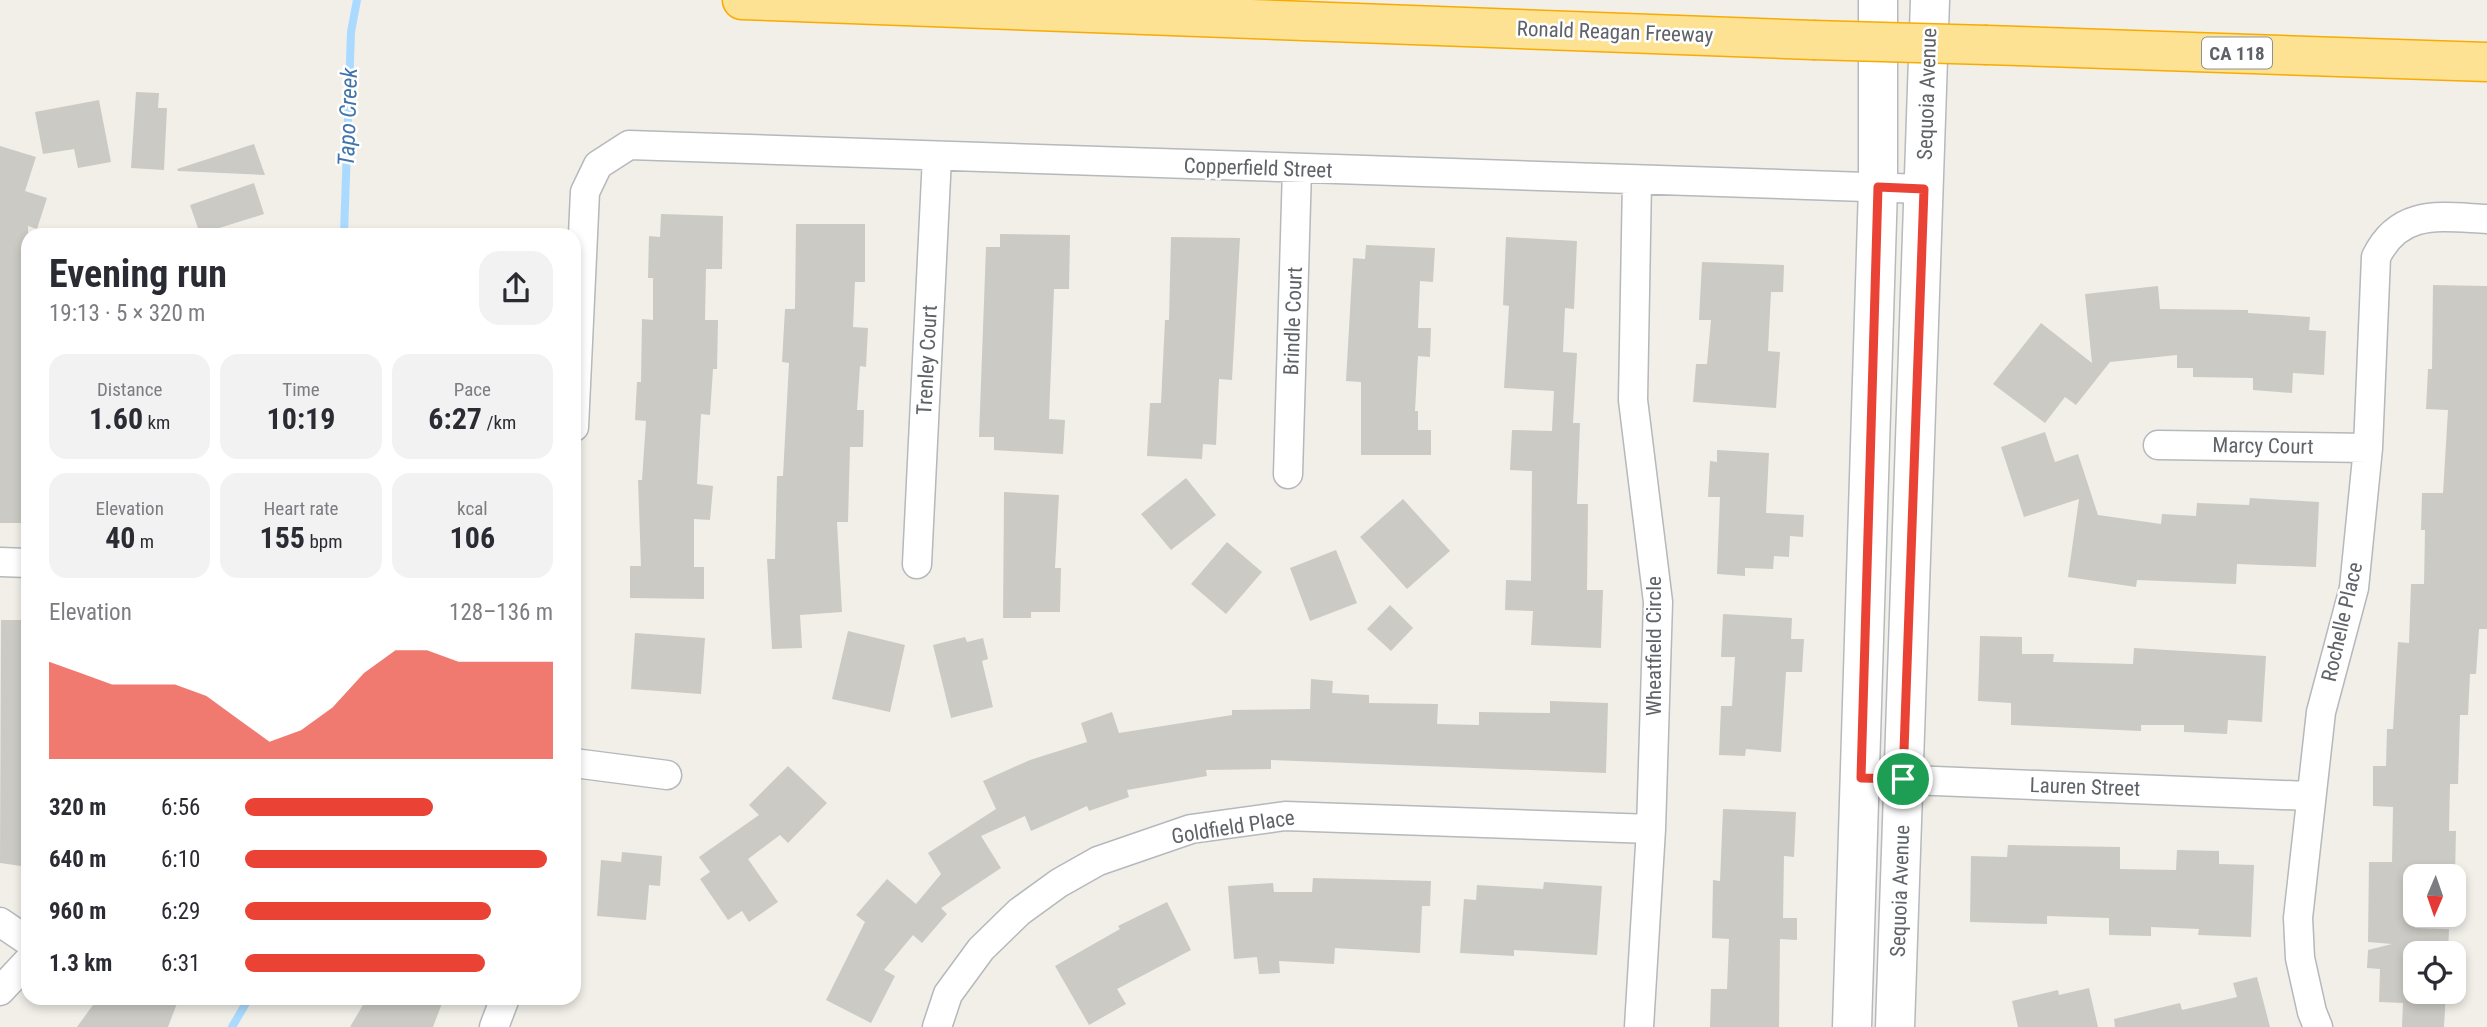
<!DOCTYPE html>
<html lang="en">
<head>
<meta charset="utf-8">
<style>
	body { margin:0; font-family:"Roboto Condensed",sans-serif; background:#f2f2f3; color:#2b2b33; height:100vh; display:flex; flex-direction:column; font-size:26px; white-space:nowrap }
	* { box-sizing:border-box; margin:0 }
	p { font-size:23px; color:#7c7c81 }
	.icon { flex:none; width:38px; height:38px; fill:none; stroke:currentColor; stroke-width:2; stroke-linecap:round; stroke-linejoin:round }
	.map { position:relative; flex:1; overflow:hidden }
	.details { position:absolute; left:21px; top:228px; width:560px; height:777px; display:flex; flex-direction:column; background:#fff; border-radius:21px; box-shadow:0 4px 10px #0003 }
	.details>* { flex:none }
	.needle { width:46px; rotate:182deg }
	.tools { position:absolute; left:2403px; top:864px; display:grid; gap:14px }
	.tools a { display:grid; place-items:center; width:63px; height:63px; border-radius:14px; background:#fff; box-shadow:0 4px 10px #0003; font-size:35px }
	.pin { position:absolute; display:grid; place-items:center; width:60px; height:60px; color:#fff; margin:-30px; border:4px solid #fff; border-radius:50%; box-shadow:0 2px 7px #0007 }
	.round { display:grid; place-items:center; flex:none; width:74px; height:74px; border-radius:21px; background:#f2f2f3 }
	.overview { display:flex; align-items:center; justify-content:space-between; height:119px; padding:0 28px }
	h1 { font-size:38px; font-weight:700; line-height:52px }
	.metrics { display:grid; grid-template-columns:repeat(3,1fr); gap:10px; height:119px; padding:7px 28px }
	.metrics div { display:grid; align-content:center; border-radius:18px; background:#f2f2f3; text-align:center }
	.metrics b { font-size:30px; font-weight:700 }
	.metrics small { font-size:19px; font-weight:400 }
	.metrics p { font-size:19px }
	.chart { height:196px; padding:14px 28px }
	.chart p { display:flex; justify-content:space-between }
	.chart svg { width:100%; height:126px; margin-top:7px; fill:#ea4335; opacity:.7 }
	ul { padding:0 28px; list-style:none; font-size:23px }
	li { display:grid; grid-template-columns:112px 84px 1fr; align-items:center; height:52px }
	li i { height:18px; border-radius:9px; background:#ea4335 }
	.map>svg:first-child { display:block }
</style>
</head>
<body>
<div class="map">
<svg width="2487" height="1027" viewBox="0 0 2487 1027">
	<rect width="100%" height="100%" fill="#f1efe8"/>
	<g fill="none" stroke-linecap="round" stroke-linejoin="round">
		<path stroke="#aadaff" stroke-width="8" d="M344 234 351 32 357 0
			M232 1027 249 998"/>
	</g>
	<path fill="#cccac5" d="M136 92 159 93 158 108H167L164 170 131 168Z
		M99 100 111 162 78 168 74 149 43 154 35 112Z
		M254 144 265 175 178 171 177 169Z
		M0 146 36 157 25 191 47 198 37 229 28 226V523H0Z
		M254 183 264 214 200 234 190 205Z
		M661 214 723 216 722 269H706L705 320H718L717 369H713L710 415 701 414 697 484 713 486 710 520 694 519V567H704V599L630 598V566H641L638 480H642L646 421 635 420 637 382H641L642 319 653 320V278H648L649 236 660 237Z
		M796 224H865V282H855L853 327 868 328 866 367 860 366 857 410H864L863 447H850L848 522H837L842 612 800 615 802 648 772 649 767 559H775L777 476H783L789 363 782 362 785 309H795Z
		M1000 234 1070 235 1069 289H1054L1049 419 1065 420 1063 454 994 450V437H979L986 247H1000Z
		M1171 237 1240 238 1232 380 1219 379 1216 445 1203 444 1202 459 1147 456 1150 403H1161L1165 320H1169Z
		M1506 237 1577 241 1574 309 1565 308 1563 352 1577 353 1573 423H1580L1577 504H1588L1587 590H1603L1601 648 1531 645 1533 611 1505 610 1506 580 1531 581 1532 471 1510 470 1512 430 1552 431 1554 391 1504 388 1509 306 1503 305Z
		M1366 245 1435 248 1433 282 1420 281 1418 328H1431L1430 357 1418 356 1415 411H1418V430H1431V455H1361V382L1346 381 1353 258 1365 259Z
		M1702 262 1784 265 1783 292H1771L1768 351 1780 352 1776 408 1693 402 1696 364H1707L1711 320H1699Z
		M2433 285 2487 286V629H2479L2476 674H2470L2468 715H2460L2458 784H2450L2449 831H2456L2455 876 2415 877V928L2449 929 2448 954H2415V992H2446L2444 1027H2402L2403 1003 2379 1002 2380 969 2367 968 2368 950 2392 944 2368 942 2369 862H2392L2393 807 2373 806V766H2386L2387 729H2393L2398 642 2409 643 2411 584H2424L2425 530H2421L2422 493H2443L2448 410 2426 409 2428 369H2432Z
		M2158 286 2160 309 2248 310V313L2310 317 2309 330 2326 331 2324 375 2293 373 2292 393 2253 390V378L2193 377V368H2177V355L2110 362 2076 405 2065 397 2045 423 1993 384 2041 323 2092 363 2085 294Z
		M2045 432 2055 462 2078 454 2098 515 2161 524 2162 514 2196 516 2197 503 2249 505 2250 498 2319 502 2316 567 2237 564 2236 584 2137 580 2136 587 2068 577 2079 499 2024 517 2001 447Z
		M1717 450 1769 453 1766 513 1804 515 1803 537 1790 536 1789 557 1774 556 1773 569 1745 568V576L1717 574 1720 497H1708L1710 461 1717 462Z
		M1186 478 1216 515 1171 550 1141 514Z
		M1004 492 1059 495 1055 568H1061L1060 612H1031V618H1003Z
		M1403 499 1450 551 1407 589 1360 537Z
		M1227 542 1262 572 1226 614 1191 584Z
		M1336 550 1357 603 1310 621 1290 568Z
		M1390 605 1413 628 1391 651 1367 629Z
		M1723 614 1792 618 1791 639H1804L1802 672H1786L1781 752 1746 749 1745 756 1719 755 1721 706H1732L1735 657H1721Z
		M1 620H28V839L25 838 21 866 0 863Z
		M848 631 905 645 890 712 832 699Z
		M635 633 705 638 701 694 631 689Z
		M1980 636 2022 637V654H2054L2053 662 2133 664 2134 648 2266 656 2262 722 2228 720 2227 734 2184 732V725H2141V731L2011 725V703L1978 701Z
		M965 637 967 642 983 638 988 659 982 661 993 707 951 718 933 645Z
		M1311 679 1333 681 1332 693 1369 695V703L1438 704 1437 724 1479 725V712L1550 713V701L1608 703 1606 773 1271 760V769L1206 770 1207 776 1127 790 1129 797 1089 811 1087 806 1031 831 1025 816 981 836 1001 868 941 908 947 914 922 943 913 935 884 970 895 976 871 1023 826 1000 865 922 856 915 887 879 916 904 941 874 928 853 996 809 983 781 1030 760 1087 742 1081 723 1112 712 1119 733 1232 715V710L1310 709Z
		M788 766 827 803 788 843 780 835 748 859 778 902 749 922 742 911 728 920 700 879 710 872 699 857 759 815 749 805Z
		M1723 809 1796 812 1794 857 1784 856 1783 918H1797V940L1780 939 1779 1027H1710L1711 989H1727L1729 939 1712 938 1713 880 1720 881Z
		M2008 845 2120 847V869L2176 870 2177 850 2219 851V864L2254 865 2251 937 2198 935 2199 929 2151 927V936L2109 935V918L2047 916V924L1970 922 1971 856 2007 857Z
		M622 852 662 856 660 886 649 885 646 920 597 916 601 860 621 862Z
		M1313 878 1431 881 1430 906H1422L1420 953 1335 948 1334 964 1279 961 1280 973 1259 974 1257 957 1234 959 1228 886 1273 883 1274 892H1312Z
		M1544 882 1602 886 1597 955 1514 950V956L1460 953 1464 899 1476 900 1477 885 1543 889Z
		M1167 902 1191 950 1117 989 1126 1004 1089 1025 1055 966 1120 929 1118 926Z
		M2257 977 2270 1027H2115L2114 1019 2180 1003 2182 1010 2237 997 2233 983Z
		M2089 988 2098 1027H2018L2012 1001 2058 990 2059 995Z
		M98 998H179L168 1027H77Z
		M367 998H444L433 1027H350Z"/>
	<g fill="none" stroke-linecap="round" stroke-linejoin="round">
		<g stroke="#b5b8bc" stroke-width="31">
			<path id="minor" d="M1637 181 1633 400 1658 602 1651 829 1639 1027
				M574 427 585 192 598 165 629 145 1924 189
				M2158 445 2368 448
				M1288 474 1297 169
				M0 562 28 563
				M917 564 937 157
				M574 763 667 775
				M1861 778 2309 796
				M0 922 28 941
				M0 991 28 961
				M494 1027 505 998
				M937 1027 948 994 981 949 1019 912 1059 883 1098 861 1191 829 1285 816 1651 829
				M2318 1027 2312 1012 2300 958 2298 918 2321 712 2354 588 2368 448 2376 257C2400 208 2441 217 2487 219"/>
		</g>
		<g stroke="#b6babf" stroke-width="41">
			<path id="secondary" d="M1852 1027 1878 187V0
				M1895 1027 1930 0"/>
		</g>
		<g stroke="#f9ab00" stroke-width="41">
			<path id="motorway" d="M742 0 1813 40
				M1987 45 2487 62"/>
		</g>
		<use href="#minor" stroke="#fff" stroke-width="28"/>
		<use href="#secondary" stroke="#fff" stroke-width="38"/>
		<use href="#motorway" stroke="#fde293" stroke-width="38"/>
		<g stroke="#f9ab00" stroke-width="41" stroke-linecap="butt">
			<path id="motorway-bridge" d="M1813 40 1987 45"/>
		</g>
		<use href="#motorway-bridge" stroke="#fde293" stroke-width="38"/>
	</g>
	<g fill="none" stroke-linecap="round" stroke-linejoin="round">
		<g stroke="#fff" stroke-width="14">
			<path id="route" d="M1878 187 1924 189 1903 779 1861 778Z"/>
		</g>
		<use href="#route" stroke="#ea4335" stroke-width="9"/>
	</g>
	<g text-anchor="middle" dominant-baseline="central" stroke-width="5" stroke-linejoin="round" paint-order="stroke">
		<rect fill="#fff" stroke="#8f9295" stroke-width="2" x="2202" y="37.5" width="70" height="31" rx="5"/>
		<g font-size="19" font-weight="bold" fill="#5f6368">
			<text x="2237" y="53">CA 118</text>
		</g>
		<g font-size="21" fill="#5f6368" stroke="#fff">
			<text transform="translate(1615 32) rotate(2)">Ronald Reagan Freeway</text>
			<text transform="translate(1927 94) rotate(-88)">Sequoia Avenue</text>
			<text transform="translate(1258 168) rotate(2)">Copperfield Street</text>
			<text transform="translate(1293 321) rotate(-88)">Brindle Court</text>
			<text transform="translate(927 360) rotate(-87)">Trenley Court</text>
			<text transform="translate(2263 446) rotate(1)">Marcy Court</text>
			<text transform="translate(2342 622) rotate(-77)">Rochelle Place</text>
			<text transform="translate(1654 646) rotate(-90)">Wheatfield Circle</text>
			<text transform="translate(2085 787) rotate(2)">Lauren Street</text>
			<text transform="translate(1233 827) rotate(-9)">Goldfield Place</text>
			<text transform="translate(1900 891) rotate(-88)">Sequoia Avenue</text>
		</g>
		<g font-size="23" font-style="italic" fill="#4174aa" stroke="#fff">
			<text transform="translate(348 117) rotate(-88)">Tapo Creek</text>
		</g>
	</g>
</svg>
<div class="tools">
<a><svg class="needle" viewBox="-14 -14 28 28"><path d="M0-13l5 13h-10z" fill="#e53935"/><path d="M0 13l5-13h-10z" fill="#7c7c81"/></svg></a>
<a><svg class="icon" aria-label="locate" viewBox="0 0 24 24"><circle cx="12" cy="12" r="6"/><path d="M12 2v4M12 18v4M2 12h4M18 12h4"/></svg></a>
</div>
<div class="pin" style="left:1903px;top:779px;background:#1e9e55"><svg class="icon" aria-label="arrive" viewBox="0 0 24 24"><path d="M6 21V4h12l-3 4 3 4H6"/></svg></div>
<section class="details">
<div class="overview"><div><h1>Evening run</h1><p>19:13 · 5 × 320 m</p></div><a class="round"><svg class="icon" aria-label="share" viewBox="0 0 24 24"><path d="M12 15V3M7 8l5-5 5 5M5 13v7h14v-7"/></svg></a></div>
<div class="metrics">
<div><p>Distance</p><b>1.60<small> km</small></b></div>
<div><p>Time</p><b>10:19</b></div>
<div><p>Pace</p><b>6:27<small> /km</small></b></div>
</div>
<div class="metrics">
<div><p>Elevation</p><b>40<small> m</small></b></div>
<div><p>Heart rate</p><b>155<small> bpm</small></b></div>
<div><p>kcal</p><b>106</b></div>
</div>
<div class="chart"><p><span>Elevation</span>128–136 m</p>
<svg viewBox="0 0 160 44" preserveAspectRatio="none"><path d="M0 44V10L10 14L20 18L30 18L40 18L50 22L60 30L70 38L80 34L90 26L100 14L110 6L120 6L130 10L140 10L150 10L160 10V44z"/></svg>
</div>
<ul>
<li><b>320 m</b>6:56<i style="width:61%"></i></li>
<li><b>640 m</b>6:10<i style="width:98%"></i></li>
<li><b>960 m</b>6:29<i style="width:80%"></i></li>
<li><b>1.3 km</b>6:31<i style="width:78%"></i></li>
</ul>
</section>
</div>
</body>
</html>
